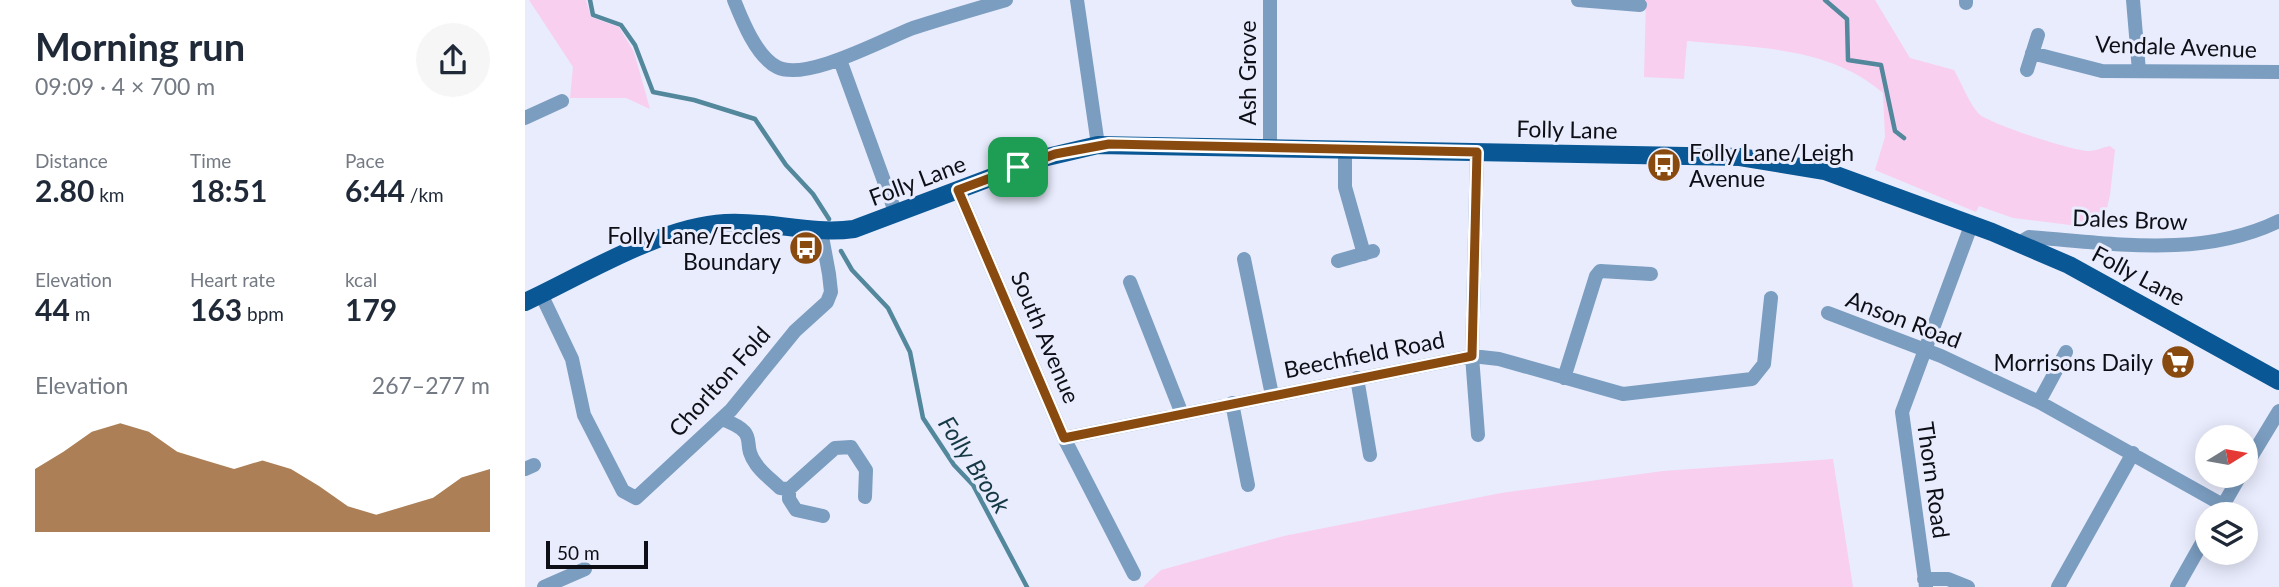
<!DOCTYPE html>
<html lang="en">
<head>
<meta charset="utf-8">
<style>
	body { margin:0; font-family:Lato,sans-serif; background:#f6f6f7; color:#1f2937; height:100vh; display:flex; flex-direction:column; font-size:26px; white-space:nowrap }
	* { box-sizing:border-box; margin:0 }
	p { font-size:23px; color:#747a83 }
	.icon { flex:none; width:38px; height:38px; fill:none; stroke:currentColor; stroke-width:2; stroke-linecap:round; stroke-linejoin:round }
	.map { position:relative; flex:1; overflow:hidden }
	.side { display:flex; flex-direction:column; background:#fff; width:525px }
	.side>* { flex:none }
	.needle { width:46px; rotate:79deg }
	.buttons { position:absolute; left:1670px; top:425px; display:grid; gap:14px }
	.buttons a { display:grid; place-items:center; width:63px; height:63px; border-radius:50%; background:#fff; box-shadow:0 4px 18px #0003; font-size:35px }
	.scale { position:absolute; left:21px; bottom:18px; width:102px; box-sizing:border-box; padding-left:7px; border:4px solid #0e0f16; border-top:0; font-size:19px; line-height:24px; white-space:nowrap; color:#0e0f16; -webkit-text-stroke:5px #e9ecfd; paint-order:stroke }
	.pin { position:absolute; display:grid; place-items:center; width:60px; height:60px; color:#fff; margin:-30px; border-radius:14px; box-shadow:0 4px 10px #0006 }
	.round { display:grid; place-items:center; flex:none; width:74px; height:74px; border-radius:37px; background:#f6f6f7 }
	.summary { display:flex; align-items:center; justify-content:space-between; height:119px; padding:0 35px }
	h1 { font-size:38px; font-weight:700; line-height:52px }
	.metrics { display:grid; grid-template-columns:repeat(3,1fr); gap:10px; height:119px; padding:7px 35px }
	.metrics div { display:grid; align-content:center }
	.metrics b { font-size:30px; font-weight:700 }
	.metrics small { font-size:19px; font-weight:400 }
	.metrics p { font-size:19px }
	.chart { height:196px; padding:14px 35px }
	.chart p { display:flex; justify-content:space-between }
	.chart svg { width:100%; height:126px; margin-top:7px; fill:#894a0f; opacity:.7 }
	main { display:flex; flex:1; min-height:0 }
	.map>svg:first-child { display:block }
</style>
</head>
<body>
<main>
<section class="side">
<div class="summary"><div><h1>Morning run</h1><p>09:09 · 4 × 700 m</p></div><a class="round"><svg class="icon" aria-label="share" viewBox="0 0 24 24"><path d="M12 15V3M7 8l5-5 5 5M5 13v7h14v-7"/></svg></a></div>
<div class="metrics">
<div><p>Distance</p><b>2.80<small> km</small></b></div>
<div><p>Time</p><b>18:51</b></div>
<div><p>Pace</p><b>6:44<small> /km</small></b></div>
</div>
<div class="metrics">
<div><p>Elevation</p><b>44<small> m</small></b></div>
<div><p>Heart rate</p><b>163<small> bpm</small></b></div>
<div><p>kcal</p><b>179</b></div>
</div>
<div class="chart"><p><span>Elevation</span>267–277 m</p>
<svg viewBox="0 0 160 44" preserveAspectRatio="none"><path d="M0 44V22L10 16L20 9L30 6L40 9L50 16L60 19L70 22L80 19L90 22L100 28L110 35L120 38L130 35L140 32L150 25L160 22V44z"/></svg>
</div>
</section>
<div class="map">
<svg width="1754" height="587" viewBox="0 0 1754 587">
	<rect width="100%" height="100%" fill="#e9ecfd"/>
	<path fill="#f8cfef" d="M4 0H61L66 17 94 27 109 52 125 109 101 98H45L48 67Z
		M1121 0H1350L1385 58 1429 70C1437 84 1443 101 1453 113 1461 123 1551 152 1564 151 1571 151 1578 147 1585 146L1590 150 1585 195 1577 229 1488 218 1454 206 1451 212 1350 170 1360 137 1358 93C1304 46 1230 48 1162 41L1159 79 1119 77Z
		M1308 459 1328 587H618L636 570 759 536 976 493 1138 471Z"/>
	<g fill="none" stroke-linecap="round" stroke-linejoin="round">
		<path stroke="#52879c" stroke-width="4.5" d="M65 0 68 15 96 25 110 45 128 92 169 100 230 119 261 165 288 194 304 219
			M1300 0 1322 19 1323 60 1356 65 1370 131 1379 138
			M316 251 327 270 363 308 385 352 398 418 429 465 448 485 502 587"/>
		<path stroke="#7b9dc0" stroke-width="14" d="M209 0C217 20 231 56 252 67 281 82 359 39 388 28 419 18 450 9 481 0
			M552 0 573 145
			M1053 0 1115 5
			M1441 0V3
			M1608 0 1614 71
			M1507 53 1577 71 1754 72
			M315 60 371 214
			M1502 70 1513 35
			M0 118 37 101
			M745 147V0
			M820 148V187L839 254
			M952 151 947 356 953 435
			M433 190 539 438 609 574
			M1494 243 1504 237C1587 243 1676 259 1754 221
			M719 259 747 395
			M813 261 848 251
			M605 282 657 414
			M16 294 47 359 59 415 98 491 111 498 206 410 270 331 302 302 306 292 304 274 296 231
			M1303 313 1416 356 1514 402 1698 505
			M832 378 845 455
			M1039 378 1071 276 1075 271 1126 274
			M1514 402 1541 352
			M707 403 723 485
			M197 419C238 435 214 441 231 464 237 473 248 481 255 488L264 489 310 448 326 447 341 470 340 497
			M539 438 947 356 974 359 1098 394 1227 379 1239 364 1246 298
			M1720 467 1754 411
			M0 469 9 465
			M264 489V499L271 510 298 516
			M1693 514 1715 476
			M1399 579H1423L1443 587
			M19 587 60 569
			M1401 587 1377 412 1447 223
			M1533 587 1608 453
			M1652 587 1682 534"/>
		<path stroke="#095795" stroke-width="18" d="M0 302C58 275 137 226 200 223 243 220 285 235 329 229L518 158 573 145 1215 157 1300 171 1467 232 1544 265 1754 381"/>
	</g>
	<g fill="none" stroke-linecap="round" stroke-linejoin="round">
		<g stroke="#fff" stroke-width="14">
			<path id="route" d="M584 144 952 152 947 356 539 438 433 190 530 154Z"/>
		</g>
		<use href="#route" stroke="#894a0f" stroke-width="9"/>
	</g>
	<defs>
		<g id="bus-disc" transform="scale(1.75)"><circle r="9.5" fill="#894a0f" stroke="#e9ecfd"/><path d="M-5-6H5V4H4V6H2V4H-2V6H-4V4H-5ZM-3.5-4V0h7V-4ZM-3.5 1.2v1.5H-2V1.2ZM2 1.2v1.5H3.5V1.2Z" fill="#fff"/></g>
		<g id="supermarket-disc" transform="scale(1.75)"><circle r="9.5" fill="#894a0f" stroke="#e9ecfd"/><path d="M-6-5.5h2.5l.6 2H6L4.5 2H-2.5L-4.4-4H-6ZM-1.5 3.2a1.3 1.3 0 1 0 .1 0ZM3 3.2a1.3 1.3 0 1 0 .1 0Z" fill="#fff"/></g>
	</defs>
	<g fill-rule="evenodd">
		<use href="#bus-disc" x="1139" y="165"/>
		<use href="#bus-disc" x="281" y="248"/>
		<use href="#supermarket-disc" x="1653" y="362"/>
	</g>
	<g text-anchor="middle" dominant-baseline="central" stroke-width="6" stroke-linejoin="round" paint-order="stroke">
		<g font-size="23" fill="#0e0f16" stroke="#e9ecfd">
			<text transform="translate(1651 46) rotate(2)">Vendale Avenue</text>
			<text transform="translate(722 73) rotate(-90)">Ash Grove</text>
			<text transform="translate(1042 129) rotate(1)">Folly Lane</text>
			<text transform="translate(392 180) rotate(-21)">Folly Lane</text>
			<text transform="translate(1605 219) rotate(2)">Dales Brow</text>
			<text transform="translate(1614 275) rotate(28)">Folly Lane</text>
			<text transform="translate(1379 319) rotate(21)">Anson Road</text>
			<text transform="translate(521 337) rotate(67)">South Avenue</text>
			<text transform="translate(839 354) rotate(-11)">Beechfield Road</text>
			<text transform="translate(194 381) rotate(-48)">Chorlton Fold</text>
			<text transform="translate(1409 480) rotate(82)">Thorn Road</text>
		</g>
		<g font-size="23" fill="#0e0f16" stroke="#e9ecfd" text-anchor="end">
			<text x="1164" y="152" text-anchor="start">Folly Lane/Leigh<tspan x="1164" dy="26">Avenue</tspan></text>
			<text x="256" y="235">Folly Lane/Eccles<tspan x="256" dy="26">Boundary</tspan></text>
			<text x="1628" y="362">Morrisons Daily</text>
		</g>
		<g font-size="24" font-style="italic" fill="#143844" stroke="#e9ecfd">
			<text transform="translate(450 464) rotate(57)">Folly Brook</text>
		</g>
	</g>
</svg>
<div class="buttons">
<a><svg class="needle" viewBox="-14 -14 28 28"><path d="M0-13l5 13h-10z" fill="#e53935"/><path d="M0 13l5-13h-10z" fill="#747a83"/></svg></a>
<a><svg class="icon" aria-label="layers" viewBox="0 0 24 24"><path d="M12 4l9 5-9 5-9-5zM3 14l9 5 9-5"/></svg></a>
</div>
<div class="scale">50 m</div>
<div class="pin" style="left:493px;top:167px;background:#1e9e55"><svg class="icon" aria-label="arrive" viewBox="0 0 24 24"><path d="M6 21V4h12l-3 4 3 4H6"/></svg></div>
</div>
</main>
</body>
</html>
